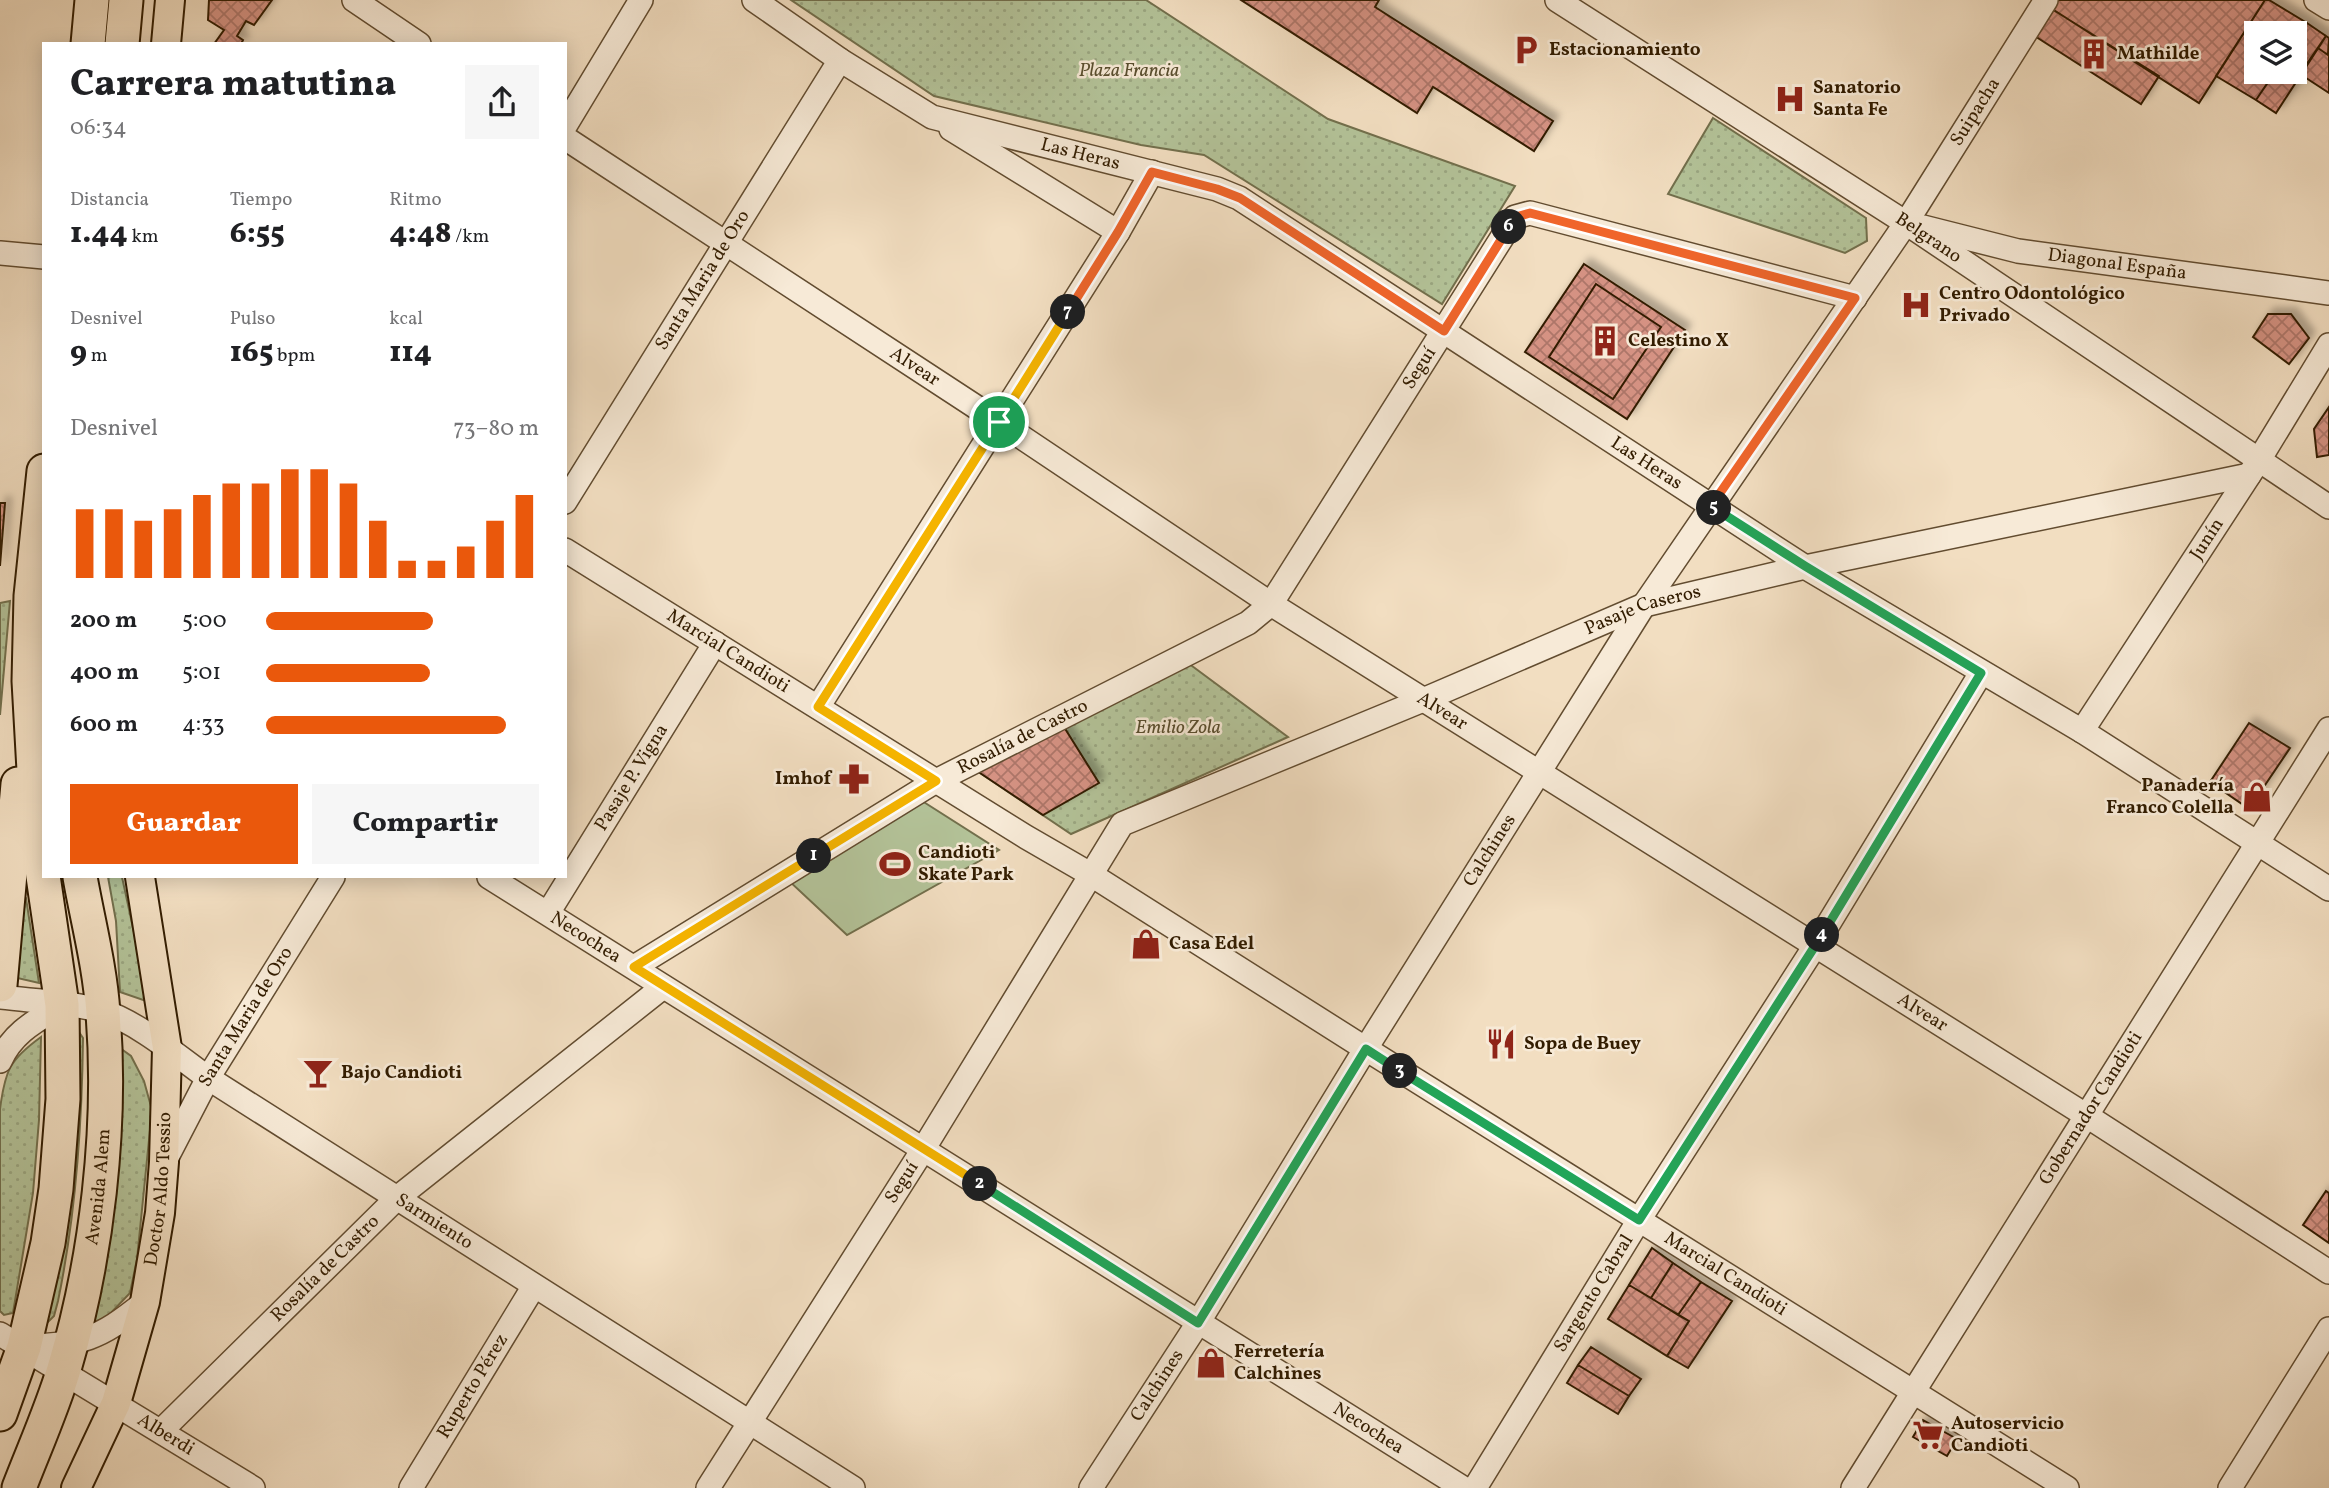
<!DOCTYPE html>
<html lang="es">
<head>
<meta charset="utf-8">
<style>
	body { margin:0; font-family:Vollkorn,serif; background:#f6f6f6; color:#202124; height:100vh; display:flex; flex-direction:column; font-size:26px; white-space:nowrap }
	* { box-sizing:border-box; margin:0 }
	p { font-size:23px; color:#757577 }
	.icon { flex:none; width:38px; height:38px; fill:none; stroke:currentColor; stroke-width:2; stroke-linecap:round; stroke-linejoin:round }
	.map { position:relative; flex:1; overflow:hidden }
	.drawer { position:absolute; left:42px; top:42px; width:525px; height:836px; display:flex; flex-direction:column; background:#fff; border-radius:0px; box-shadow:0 4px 18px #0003 }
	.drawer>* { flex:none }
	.buttons { position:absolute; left:2244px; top:21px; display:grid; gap:14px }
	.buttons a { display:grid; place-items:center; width:63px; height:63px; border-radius:0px; background:#fff; box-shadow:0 4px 18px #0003; font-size:35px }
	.pin { position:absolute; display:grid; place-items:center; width:60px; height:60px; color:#fff; margin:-30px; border:4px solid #fff; border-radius:50%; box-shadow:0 2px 7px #0007 }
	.km { position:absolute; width:35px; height:35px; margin:-18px; border-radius:50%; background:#222; color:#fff; font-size:19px; line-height:35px; text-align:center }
	.round { display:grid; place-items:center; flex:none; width:74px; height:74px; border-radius:0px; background:#f6f6f6 }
	.summary { display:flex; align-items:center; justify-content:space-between; height:119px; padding:0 28px }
	h1 { font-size:38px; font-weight:800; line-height:52px }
	.figures { display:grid; grid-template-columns:repeat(3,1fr); gap:10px; height:119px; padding:7px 28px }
	.figures div { display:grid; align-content:center }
	.figures b { font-size:30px; font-weight:800 }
	.figures small { font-size:19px; font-weight:400 }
	.figures p { font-size:19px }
	.chart { height:196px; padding:14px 28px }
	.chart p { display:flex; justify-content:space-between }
	.chart svg { width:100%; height:126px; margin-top:7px; stroke:#ea580c; stroke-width:6 }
	.action { display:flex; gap:14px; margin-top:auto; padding:14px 28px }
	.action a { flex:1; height:80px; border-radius:0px; background:#ea580c; color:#fff; font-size:28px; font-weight:800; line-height:80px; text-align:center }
	.action a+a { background:#f6f6f6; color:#202124 }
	ul { padding:0 28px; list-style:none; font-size:23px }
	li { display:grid; grid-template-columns:112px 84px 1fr; align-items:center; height:52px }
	li i { height:18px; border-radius:9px; background:#ea580c }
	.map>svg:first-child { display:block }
</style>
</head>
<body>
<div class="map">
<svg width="2329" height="1488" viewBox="0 0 2329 1488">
	<defs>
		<pattern id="grass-dots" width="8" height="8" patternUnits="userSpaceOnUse" patternTransform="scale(1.75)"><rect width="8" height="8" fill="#b3c298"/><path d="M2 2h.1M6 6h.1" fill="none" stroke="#9aa681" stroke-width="1.8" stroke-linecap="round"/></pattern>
		<pattern id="building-cross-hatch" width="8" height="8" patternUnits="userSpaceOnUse" patternTransform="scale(1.75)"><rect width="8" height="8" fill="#d59283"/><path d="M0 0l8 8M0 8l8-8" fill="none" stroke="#ad7669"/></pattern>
		<filter id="shadow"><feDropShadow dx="6" dy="-6" stdDeviation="3.5" flood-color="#0004"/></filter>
	</defs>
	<rect width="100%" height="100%" fill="#f2dec1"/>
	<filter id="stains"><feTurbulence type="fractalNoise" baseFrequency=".00286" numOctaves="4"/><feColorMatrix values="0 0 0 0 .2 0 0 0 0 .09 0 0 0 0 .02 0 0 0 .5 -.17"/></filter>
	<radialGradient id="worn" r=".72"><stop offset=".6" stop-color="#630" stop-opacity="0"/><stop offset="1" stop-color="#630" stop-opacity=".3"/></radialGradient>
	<path fill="url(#grass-dots)" stroke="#726f4c" stroke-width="2" d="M791 0H1146L1328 119 1515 186 1442 304 1204 155 1141 145 934 96Z
		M1713 118 1866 218 1867 241 1845 253 1668 194Z
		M10 601 0 715V603Z
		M1188 663 1288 737 1071 834 974 769Z
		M108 877H122L149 1002 120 992 116 921Z
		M20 897 26 898 39 983 13 977Z
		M79 1032 83 1038C82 1127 76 1214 58 1301L54 1316 48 1322 43 1321Z
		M41 1037 39 1120 33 1193 13 1313 4 1315 0 1311V1109C5 1071 9 1060 41 1037Z
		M113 1043 131 1056 144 1081 152 1110 137 1259 130 1293 107 1317 82 1327Z"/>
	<path fill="#b3c298" stroke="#726f4c" stroke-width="2" d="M919 799 999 850 847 935 788 880Z"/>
	<path fill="url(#building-cross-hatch)" stroke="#321c00" stroke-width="2" filter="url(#shadow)" d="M209 0H272L254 25 246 21 237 36 243 40 241 44H214L224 30 208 20Z
		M1241 0H1379L1375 7 1553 121 1534 151 1433 87 1417 113Z
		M2049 0H2265L2199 103 2046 5Z
		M2265 0H2269L2307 23 2294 42V33H2256V72H2275L2256 100 2216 76Z
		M2047 6 2159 76 2141 104 2030 33Z
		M2307 23 2326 36 2276 113 2256 100 2275 72H2294V42Z
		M2326 36 2329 38V93L2300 74Z
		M2326 36 2329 38 2328 55 2318 48Z
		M1584 264 1685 330 1627 419 1525 352Z
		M1596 284 1661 327 1613 399 1549 357Z
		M2268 314H2291L2309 338 2289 364 2253 337Z
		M2329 407V455L2317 457 2314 429Z
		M0 503H5L0 566Z
		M2249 723 2290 748 2257 797 2242 804 2210 782Z
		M1064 727 1099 783 1043 815 974 769Z
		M2326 1191 2329 1193V1243L2303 1225Z
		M1652 1248 1673 1263 1651 1298 1629 1285Z
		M1673 1263 1701 1282 1678 1315 1651 1298Z
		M1701 1282 1732 1301 1688 1368 1667 1356 1689 1321 1678 1315Z
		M1629 1285 1689 1321 1667 1356 1608 1319Z
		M1591 1347 1641 1379 1629 1396 1578 1365Z
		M1578 1365 1629 1396 1618 1414 1567 1383Z
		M1923 1420 1957 1439 1947 1456 1913 1437Z"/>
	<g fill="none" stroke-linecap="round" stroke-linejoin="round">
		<g stroke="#624c30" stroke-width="26">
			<g id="minor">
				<path d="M354 0 419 44"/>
				<path id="s1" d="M754 0 840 60 932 117 1217 189 1239 198 1805 567 2082 731 2329 889"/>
				<path id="s2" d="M1557 0 1906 223 2329 507"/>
				<path d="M2316 0 2329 8"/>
				<path d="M565 126 641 0"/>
				<path d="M951 129 1118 232"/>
				<path id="s3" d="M565 138 999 422 1271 604 2087 1116 2329 1272"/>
				<path id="s4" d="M1923 227 2018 251 2329 293"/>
				<path d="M0 253 44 257"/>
				<path id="s5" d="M565 502 840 60"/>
				<path id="s6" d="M565 550 1026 837 1090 874 1366 1049 2067 1488"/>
				<path d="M818 707 1118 232 1152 172"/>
				<path id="s7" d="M2082 731 2259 460 2329 345"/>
				<path id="s8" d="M489 877 1463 1488"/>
				<path id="s9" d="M548 913 715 643"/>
				<path id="s10" d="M634 967 936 781 1248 623 1271 604 1515 217 1530 213 1855 298"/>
				<path id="s11" d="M0 997C33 1001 70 1002 102 1011 136 1021 179 1057 208 1078L853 1488"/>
				<path d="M0 1061C13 1032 36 1021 62 1005"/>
				<path id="s12" d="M166 1159 208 1078 333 877"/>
				<path id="s13" d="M0 1334 253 1488"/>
				<path d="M24 1347C84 1343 97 1341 145 1302"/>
				<path id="s14" d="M161 1431 397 1198 663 987"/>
				<path id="s15" d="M411 1488 534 1286"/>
				<path id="s16" d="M708 1488 924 1148 1122 824 1423 700 1644 605 1805 567 2249 475"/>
				<path id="s17" d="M1091 1488 1198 1323 1358 1061 1644 605 1906 223 2046 0"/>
				<path id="s18" d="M1475 1488 1639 1220 1815 946 1981 673"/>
				<path id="s19" d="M1853 1488 2329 729"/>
				<path d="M2230 1488 2329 1329"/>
			</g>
		</g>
		<g stroke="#321c00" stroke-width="32">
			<g id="major">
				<path d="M166 44 170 0"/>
				<path id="s20" d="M76 1488 116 1403 145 1302 160 1213 164 1162 167 1048 140 877"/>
			</g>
		</g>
		<g stroke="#321c00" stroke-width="37">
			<g id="highway">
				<path d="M88 44 92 0"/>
				<path d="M122 44 126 0"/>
				<path d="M0 985 18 784"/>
				<path d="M0 1414 24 1347 48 1243 56 1189 63 1099 62 1005 38 842 29 681 31 596 44 471"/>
				<path id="s21" d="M19 1488C34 1449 52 1409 64 1369 97 1258 112 1128 103 1013 100 967 88 922 80 877"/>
			</g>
		</g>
		<use href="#minor" stroke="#f7ead7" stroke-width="23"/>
		<use href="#major" stroke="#f2dec1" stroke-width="28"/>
		<use href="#highway" stroke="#f2dec1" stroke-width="33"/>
	</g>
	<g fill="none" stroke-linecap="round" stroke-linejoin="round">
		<g stroke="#fff" stroke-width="14">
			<path id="split-1" d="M814 856 936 781 818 707 999 422"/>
		</g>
		<g stroke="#fff" stroke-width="14">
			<path id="split-2" d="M814 856 634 967 980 1184"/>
		</g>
		<g stroke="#fff" stroke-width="14">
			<path id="split-3" d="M980 1184 1198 1323 1366 1049 1400 1071"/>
		</g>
		<g stroke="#fff" stroke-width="14">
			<path id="split-4" d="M1400 1071 1639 1220 1822 935"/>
		</g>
		<g stroke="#fff" stroke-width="14">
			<path id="split-5" d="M1714 508 1805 566 1981 673 1822 935"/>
		</g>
		<g stroke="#fff" stroke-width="14">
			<path id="split-6" d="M1509 227 1516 217 1530 213 1855 298 1711 506 1714 508"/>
		</g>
		<g stroke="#fff" stroke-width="14">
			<path id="split-7" d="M1068 312 1118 232 1152 172 1217 189 1240 198 1444 331 1509 227"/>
		</g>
		<g stroke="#fff" stroke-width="14">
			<path id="split-8" d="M999 422 1068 312"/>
		</g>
		<use href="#split-1" stroke="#f5b400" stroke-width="9"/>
		<use href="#split-2" stroke="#f5b400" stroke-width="9"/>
		<use href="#split-3" stroke="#22a559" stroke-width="9"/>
		<use href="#split-4" stroke="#22a559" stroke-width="9"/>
		<use href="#split-5" stroke="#22a559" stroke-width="9"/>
		<use href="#split-6" stroke="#f0652b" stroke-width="9"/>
		<use href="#split-7" stroke="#f0652b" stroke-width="9"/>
		<use href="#split-8" stroke="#f5b400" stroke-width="9"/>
	</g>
	<defs>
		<g id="parking-bare" transform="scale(2.415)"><path d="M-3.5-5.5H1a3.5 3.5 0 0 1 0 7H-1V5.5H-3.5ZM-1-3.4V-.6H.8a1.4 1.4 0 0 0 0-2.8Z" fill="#8f2418" stroke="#f7ead7" stroke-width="2.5" paint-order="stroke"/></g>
		<g id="building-bare" transform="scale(2.415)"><path d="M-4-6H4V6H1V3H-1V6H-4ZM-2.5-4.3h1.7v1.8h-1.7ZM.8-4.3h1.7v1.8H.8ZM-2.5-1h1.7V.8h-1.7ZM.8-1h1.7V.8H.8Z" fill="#8f2418" stroke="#f7ead7" stroke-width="2.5" paint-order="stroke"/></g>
		<g id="hospital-bare" transform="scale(2.415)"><path d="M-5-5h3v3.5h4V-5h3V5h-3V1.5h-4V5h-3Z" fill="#8f2418" stroke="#f7ead7" stroke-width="2.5" paint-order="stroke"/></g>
		<g id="pharmacy-bare" transform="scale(2.415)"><path d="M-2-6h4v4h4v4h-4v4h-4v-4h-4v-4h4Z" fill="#8f2418" stroke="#f7ead7" stroke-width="2.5" paint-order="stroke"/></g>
		<g id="shop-bare" transform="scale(2.415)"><path d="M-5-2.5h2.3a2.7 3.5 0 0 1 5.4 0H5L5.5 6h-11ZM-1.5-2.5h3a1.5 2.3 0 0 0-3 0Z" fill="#8f2418" stroke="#f7ead7" stroke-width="2.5" paint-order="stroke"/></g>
		<g id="stadium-bare" transform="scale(2.415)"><path d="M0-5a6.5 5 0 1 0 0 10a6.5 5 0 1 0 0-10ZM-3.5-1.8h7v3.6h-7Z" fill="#8f2418" stroke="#f7ead7" stroke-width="2.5" paint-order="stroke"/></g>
		<g id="restaurant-bare" transform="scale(2.415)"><path d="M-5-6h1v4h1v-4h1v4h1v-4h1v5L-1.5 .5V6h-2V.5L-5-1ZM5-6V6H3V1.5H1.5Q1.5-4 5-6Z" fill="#8f2418" stroke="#f7ead7" stroke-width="2.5" paint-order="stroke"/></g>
		<g id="bar-bare" transform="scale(2.415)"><path d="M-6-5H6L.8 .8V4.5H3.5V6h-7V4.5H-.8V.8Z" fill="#8f2418" stroke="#f7ead7" stroke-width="2.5" paint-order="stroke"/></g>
		<g id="supermarket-bare" transform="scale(2.415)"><path d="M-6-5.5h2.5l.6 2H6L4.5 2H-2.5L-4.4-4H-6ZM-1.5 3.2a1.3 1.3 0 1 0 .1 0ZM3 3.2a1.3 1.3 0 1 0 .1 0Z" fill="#8f2418" stroke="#f7ead7" stroke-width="2.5" paint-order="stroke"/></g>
	</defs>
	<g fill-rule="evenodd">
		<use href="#parking-bare" x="1526" y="50"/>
		<use href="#building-bare" x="2094" y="54"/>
		<use href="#hospital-bare" x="1790" y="99"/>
		<use href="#hospital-bare" x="1916" y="305"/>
		<use href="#building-bare" x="1605" y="341"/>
		<use href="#pharmacy-bare" x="854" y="779"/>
		<use href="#shop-bare" x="2257" y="797"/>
		<use href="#stadium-bare" x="895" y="864"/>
		<use href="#shop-bare" x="1146" y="944"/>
		<use href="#restaurant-bare" x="1501" y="1044"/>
		<use href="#bar-bare" x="318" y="1073"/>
		<use href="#shop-bare" x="1211" y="1363"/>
		<use href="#supermarket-bare" x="1928" y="1435"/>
	</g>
	<g text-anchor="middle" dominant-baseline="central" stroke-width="5" stroke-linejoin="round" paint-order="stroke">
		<g font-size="19" font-weight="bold" fill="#321c00" stroke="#f7ead7" text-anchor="start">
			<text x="1549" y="50">Estacionamiento</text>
			<text x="2117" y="54">Mathilde</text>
			<text x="1813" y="88">Sanatorio<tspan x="1813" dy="22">Santa Fe</tspan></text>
			<text x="1939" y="294">Centro Odontológico<tspan x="1939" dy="22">Privado</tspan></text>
			<text x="1628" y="341">Celestino X</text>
			<text x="831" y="779" text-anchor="end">Imhof</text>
			<text x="2234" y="786" text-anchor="end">Panadería<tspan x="2234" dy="22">Franco Colella</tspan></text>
			<text x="918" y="853">Candioti<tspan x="918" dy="22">Skate Park</tspan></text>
			<text x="1169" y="944">Casa Edel</text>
			<text x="1524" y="1044">Sopa de Buey</text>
			<text x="341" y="1073">Bajo Candioti</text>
			<text x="1234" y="1352">Ferretería<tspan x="1234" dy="22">Calchines</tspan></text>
			<text x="1951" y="1424">Autoservicio<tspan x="1951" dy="22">Candioti</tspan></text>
		</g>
		<g font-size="19" font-style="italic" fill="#594e2e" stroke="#f7ead7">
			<text x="1129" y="71">Plaza Francia</text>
			<text x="1178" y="728">Emilio Zola</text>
		</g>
		<g font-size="19" fill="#321c00" stroke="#f7ead7">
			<text stroke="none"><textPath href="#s17" startOffset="1636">Suipacha</textPath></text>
			<text stroke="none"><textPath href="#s1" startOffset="366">Las Heras</textPath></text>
			<text stroke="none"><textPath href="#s2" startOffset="441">Belgrano</textPath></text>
			<text stroke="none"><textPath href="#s4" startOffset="198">Diagonal España</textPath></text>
			<text stroke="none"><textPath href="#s5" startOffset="261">Santa Maria de Oro</textPath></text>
			<text stroke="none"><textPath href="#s3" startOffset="418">Alvear</textPath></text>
			<text stroke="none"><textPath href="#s10" startOffset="1013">Seguí</textPath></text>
			<text stroke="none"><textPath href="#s1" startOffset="1017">Las Heras</textPath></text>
			<text stroke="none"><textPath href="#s7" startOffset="229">Junín</textPath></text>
			<text stroke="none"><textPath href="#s16" startOffset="1346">Pasaje Caseros</textPath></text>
			<text stroke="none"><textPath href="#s6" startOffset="192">Marcial Candioti</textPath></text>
			<text stroke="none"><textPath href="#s3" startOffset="1048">Alvear</textPath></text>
			<text stroke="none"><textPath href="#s10" startOffset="452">Rosalía de Castro</textPath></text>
			<text stroke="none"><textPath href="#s9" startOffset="159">Pasaje P. Vigna</textPath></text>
			<text stroke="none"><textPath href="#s17" startOffset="752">Calchines</textPath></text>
			<text stroke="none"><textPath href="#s8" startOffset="114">Necochea</textPath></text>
			<text stroke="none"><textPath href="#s3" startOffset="1615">Alvear</textPath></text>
			<text stroke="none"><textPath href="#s12" startOffset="163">Santa Maria de Oro</textPath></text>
			<text stroke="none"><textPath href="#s19" startOffset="448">Gobernador Candioti</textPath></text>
			<text stroke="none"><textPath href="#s16" startOffset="362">Seguí</textPath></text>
			<text stroke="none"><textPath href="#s21" startOffset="313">Avenida Alem</textPath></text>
			<text stroke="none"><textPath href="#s20" startOffset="313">Doctor Aldo Tessio</textPath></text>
			<text stroke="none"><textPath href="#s11" startOffset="497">Sarmiento</textPath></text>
			<text stroke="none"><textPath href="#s14" startOffset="231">Rosalía de Castro</textPath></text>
			<text stroke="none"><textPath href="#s6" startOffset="1368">Marcial Candioti</textPath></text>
			<text stroke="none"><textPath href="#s18" startOffset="228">Sargento Cabral</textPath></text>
			<text stroke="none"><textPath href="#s17" startOffset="122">Calchines</textPath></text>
			<text stroke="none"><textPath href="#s15" startOffset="119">Ruperto Pérez</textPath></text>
			<text stroke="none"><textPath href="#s8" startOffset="1038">Necochea</textPath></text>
			<text stroke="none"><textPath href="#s13" startOffset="194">Alberdi</textPath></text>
		</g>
	</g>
	<rect width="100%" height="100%" filter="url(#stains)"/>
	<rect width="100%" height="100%" fill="url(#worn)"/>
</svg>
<div class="buttons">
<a><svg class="icon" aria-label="layers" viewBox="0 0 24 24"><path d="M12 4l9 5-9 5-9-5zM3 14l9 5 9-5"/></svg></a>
</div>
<div class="pin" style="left:999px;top:422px;background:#1e9e55"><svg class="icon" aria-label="arrive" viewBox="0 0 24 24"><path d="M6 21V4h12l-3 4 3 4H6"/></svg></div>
<b class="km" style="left:814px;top:856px">1</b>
<b class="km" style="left:980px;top:1184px">2</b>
<b class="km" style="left:1400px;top:1071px">3</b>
<b class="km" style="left:1822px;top:935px">4</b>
<b class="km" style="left:1714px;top:508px">5</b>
<b class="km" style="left:1509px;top:227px">6</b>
<b class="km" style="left:1068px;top:312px">7</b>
<section class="drawer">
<div class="summary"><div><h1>Carrera matutina</h1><p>06:34</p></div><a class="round"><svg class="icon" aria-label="share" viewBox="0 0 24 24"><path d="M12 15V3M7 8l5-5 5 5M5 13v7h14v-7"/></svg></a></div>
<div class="figures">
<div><p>Distancia</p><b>1.44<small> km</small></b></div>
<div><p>Tiempo</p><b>6:55</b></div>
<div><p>Ritmo</p><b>4:48<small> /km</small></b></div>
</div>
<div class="figures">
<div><p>Desnivel</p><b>9<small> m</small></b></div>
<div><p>Pulso</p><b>165<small> bpm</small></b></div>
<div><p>kcal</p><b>114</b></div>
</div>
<div class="chart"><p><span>Desnivel</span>73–80 m</p>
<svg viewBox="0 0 160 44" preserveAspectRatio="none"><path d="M5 44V20M15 44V20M25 44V24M35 44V20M45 44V15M55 44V11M65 44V11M75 44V6M85 44V6M95 44V11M105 44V24M115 44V38M125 44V38M135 44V33M145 44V24M155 44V15"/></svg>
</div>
<ul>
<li><b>200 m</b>5:00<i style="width:61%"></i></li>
<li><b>400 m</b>5:01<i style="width:60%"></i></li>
<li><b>600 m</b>4:33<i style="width:88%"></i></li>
</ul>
<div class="action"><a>Guardar</a><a>Compartir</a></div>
</section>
</div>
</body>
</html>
